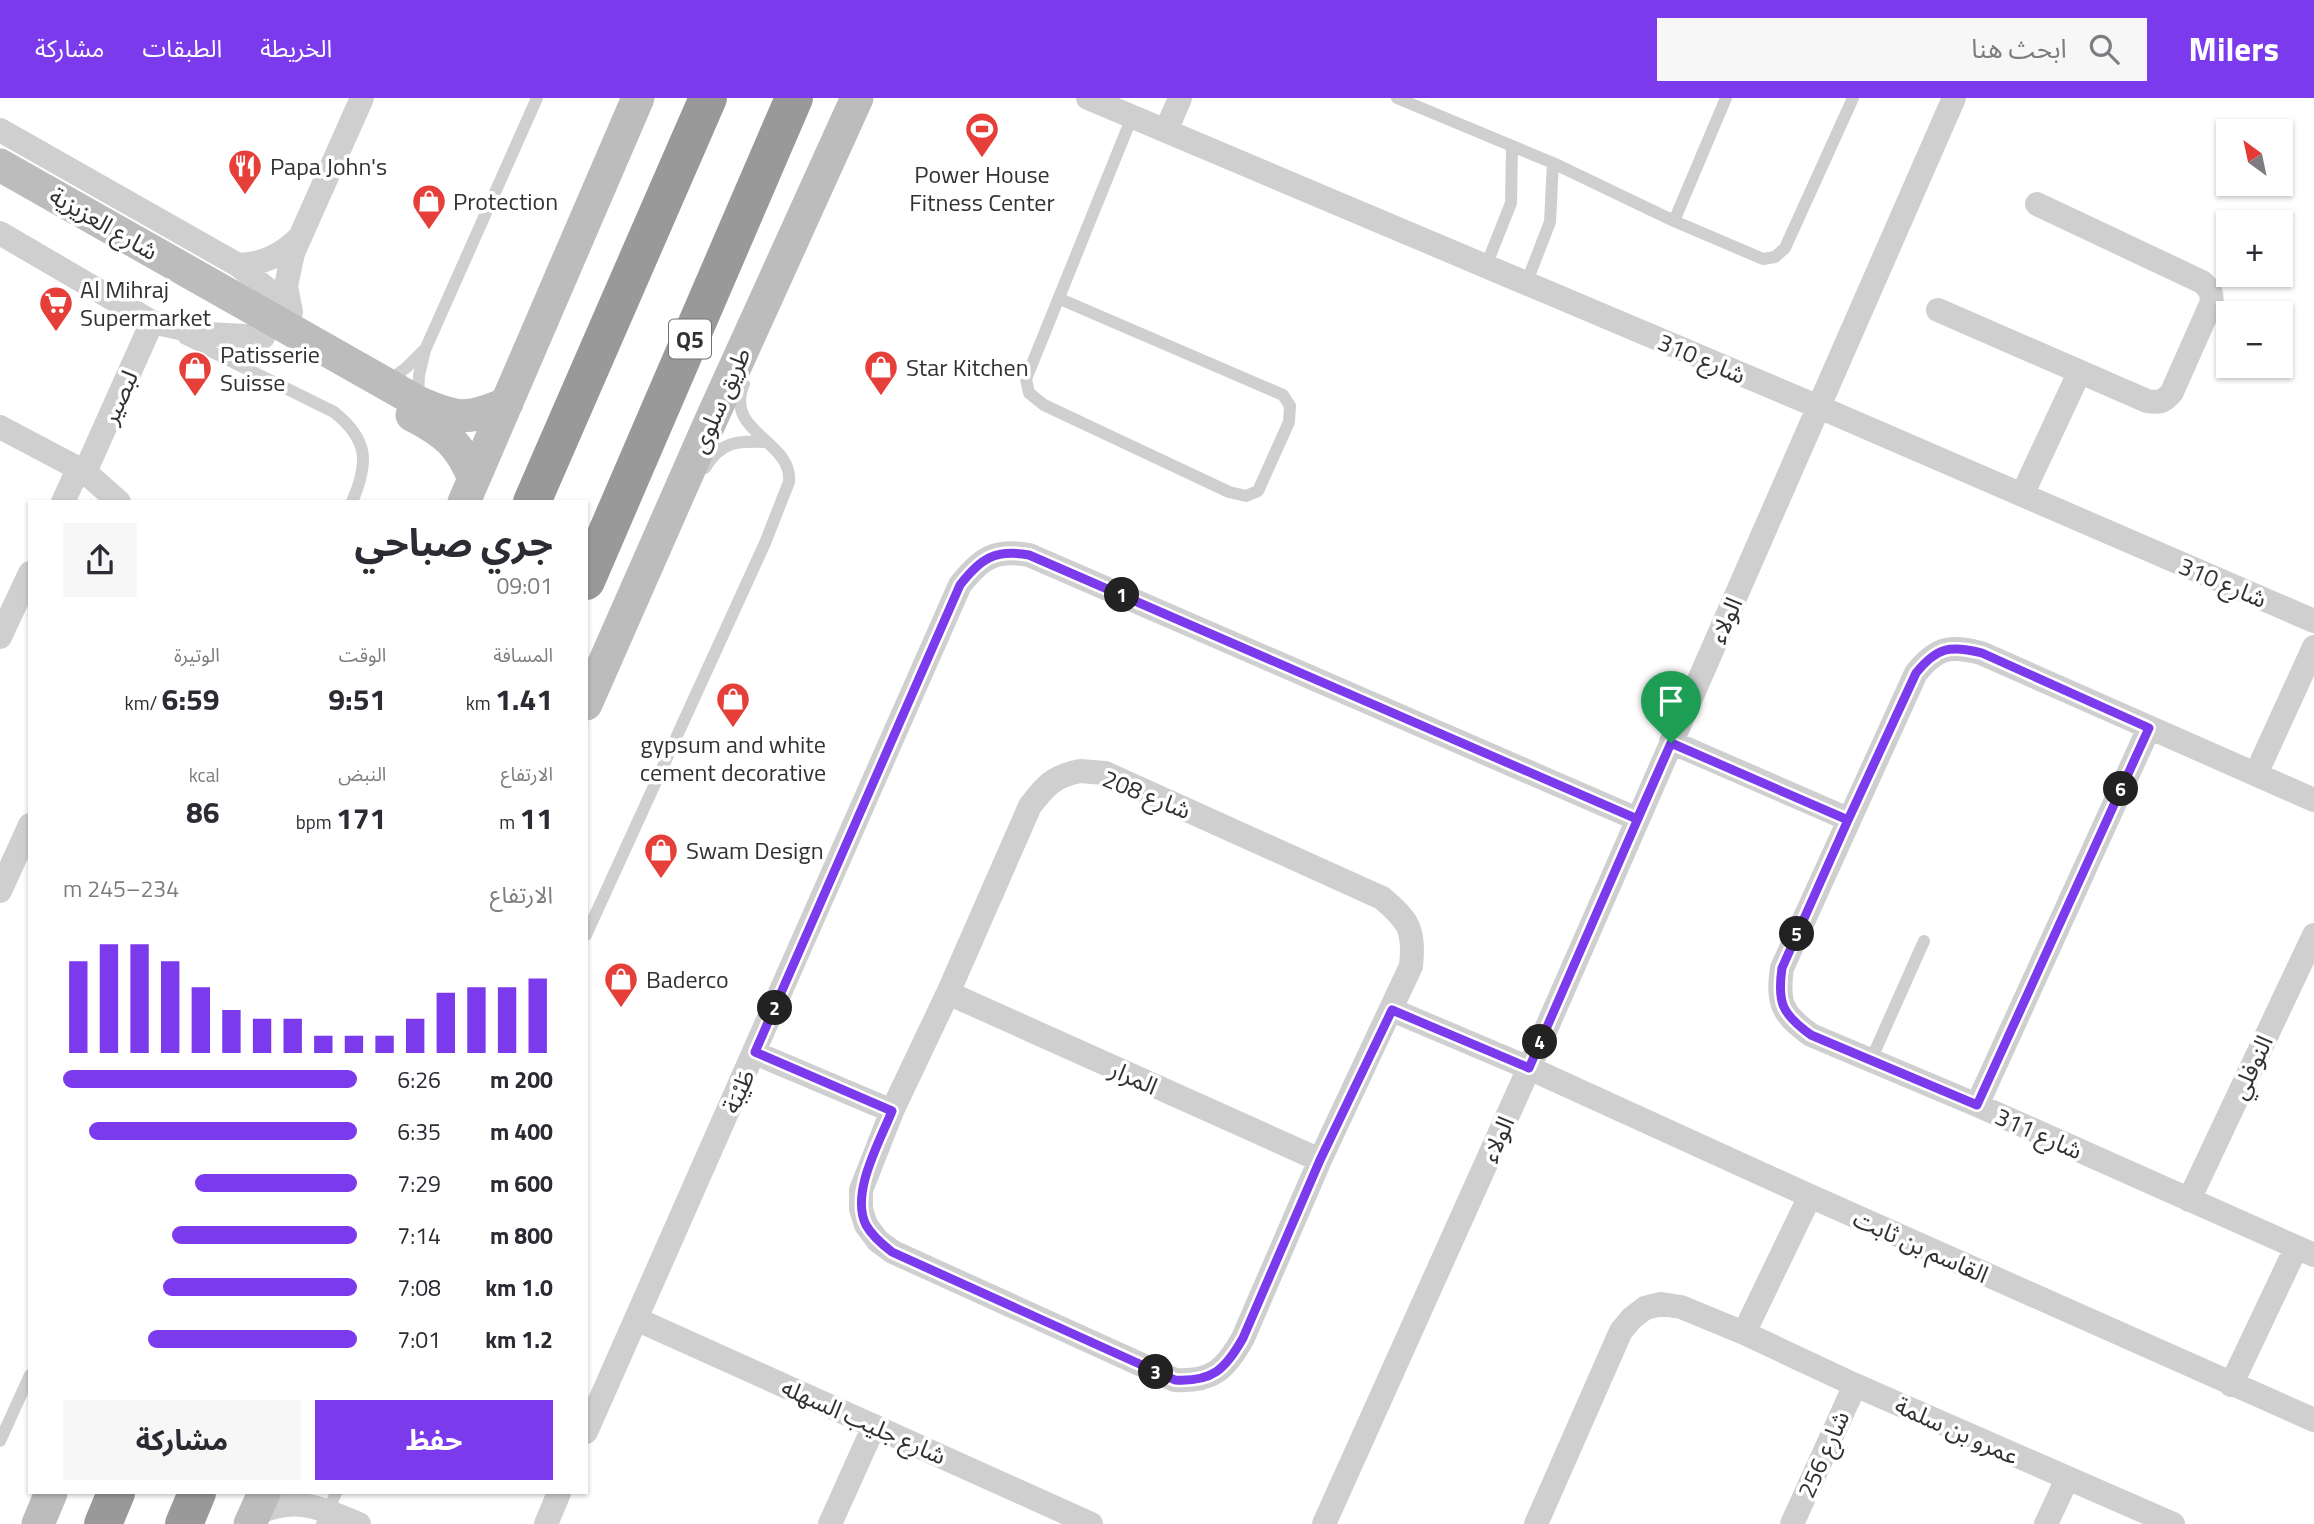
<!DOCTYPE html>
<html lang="ar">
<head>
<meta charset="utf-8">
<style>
	body { margin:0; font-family:"Titillium Web","Noto Sans Arabic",sans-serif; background:#f7f7f7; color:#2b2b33; direction:rtl; height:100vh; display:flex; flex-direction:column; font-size:26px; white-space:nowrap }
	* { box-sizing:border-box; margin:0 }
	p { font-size:23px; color:#7c7c81 }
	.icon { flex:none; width:38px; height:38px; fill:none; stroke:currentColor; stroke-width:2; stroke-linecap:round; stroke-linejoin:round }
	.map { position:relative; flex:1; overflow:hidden; direction:ltr }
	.drawer { position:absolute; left:28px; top:402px; width:560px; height:994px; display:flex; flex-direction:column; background:#fff; border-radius:0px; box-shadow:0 2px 5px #0004; direction:rtl }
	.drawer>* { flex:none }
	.needle { width:46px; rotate:327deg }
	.fabs { position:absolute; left:2216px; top:21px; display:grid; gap:14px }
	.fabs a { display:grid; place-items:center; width:77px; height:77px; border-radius:0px; background:#fff; box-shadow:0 2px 5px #0004; font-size:35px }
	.pin { position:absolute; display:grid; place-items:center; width:60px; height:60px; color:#fff; margin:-72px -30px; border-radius:50% 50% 50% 0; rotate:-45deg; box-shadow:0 0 7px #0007 }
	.pin .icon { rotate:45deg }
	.km { position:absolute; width:35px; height:35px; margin:-18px; border-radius:50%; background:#222; color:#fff; font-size:19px; line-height:35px; text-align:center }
	.round { display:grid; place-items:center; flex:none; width:74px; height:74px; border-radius:0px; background:#f7f7f7 }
	.overview { display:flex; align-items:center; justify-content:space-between; height:119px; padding:0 35px }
	h1 { font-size:38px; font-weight:700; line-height:52px }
	.figures { display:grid; grid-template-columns:repeat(3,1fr); gap:10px; height:119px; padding:7px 35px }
	.figures div { display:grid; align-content:center }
	.figures b { font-size:30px; font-weight:700 }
	.figures small { font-size:19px; font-weight:400 }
	.figures p { font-size:19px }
	.chart { height:196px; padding:14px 35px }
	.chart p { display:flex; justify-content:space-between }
	.chart svg { width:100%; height:126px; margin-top:7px; stroke:#7c3aed; stroke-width:6 }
	.cta { display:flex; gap:14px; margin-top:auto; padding:14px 35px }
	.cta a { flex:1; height:80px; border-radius:0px; background:#7c3aed; color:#fff; font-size:28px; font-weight:700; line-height:80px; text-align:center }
	.cta a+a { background:#f7f7f7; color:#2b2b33 }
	ul { padding:0 35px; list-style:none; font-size:23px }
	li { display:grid; grid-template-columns:112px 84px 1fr; align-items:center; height:52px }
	li i { height:18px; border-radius:9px; background:#7c3aed }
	header { display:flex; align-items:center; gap:42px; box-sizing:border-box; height:98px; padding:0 35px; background:#7c3aed; color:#fff }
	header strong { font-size:33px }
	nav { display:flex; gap:38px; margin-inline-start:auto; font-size:24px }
	.search { width:490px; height:63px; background:#f7f7f7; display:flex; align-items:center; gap:18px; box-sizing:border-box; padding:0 24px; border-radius:0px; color:#7c7c81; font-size:26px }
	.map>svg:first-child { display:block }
</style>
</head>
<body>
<header>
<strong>Milers</strong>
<div class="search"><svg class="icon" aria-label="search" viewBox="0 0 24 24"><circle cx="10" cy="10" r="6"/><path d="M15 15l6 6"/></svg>ابحث هنا</div>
<nav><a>الخريطة</a><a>الطبقات</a><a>مشاركة</a></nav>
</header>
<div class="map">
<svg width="2314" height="1426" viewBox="0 0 2314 1426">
	<rect width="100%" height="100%" fill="#fff"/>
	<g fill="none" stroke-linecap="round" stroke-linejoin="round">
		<path stroke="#cfcfcf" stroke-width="12" d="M1397 0 1553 65 1674 123 1763 161 1775 159 1785 150 1853 0
			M1674 123 1726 0
			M1486 168 1511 105 1512 49
			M1526 186 1550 124 1553 65
			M1060 201 1283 297 1290 308 1289 324 1258 393 1246 398 1229 394 1044 307 1029 295 1026 281 1132 19
			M184 240 334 314C369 342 369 365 352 404
			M388 283 406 270 424 252
			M418 301 419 277 425 252 537 0
			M705 370C721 343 737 343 765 344
			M586 837 765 445 789 384C793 342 723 335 744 286
			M1871 962 1924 843
			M0 1343 30 1277
			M322 1426 336 1395"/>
		<path stroke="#cfcfcf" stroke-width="24" d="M1088 0 1819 309 2314 523
			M0 32 238 167 289 209
			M1166 33 1180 0
			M0 135 152 224 207 236 263 239
			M238 167C264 166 282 157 300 139
			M1938 212 2147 303C2159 305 2164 304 2172 294L2211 206C2213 196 2210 191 2202 184L2037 106
			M291 214 286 188 293 155 362 0
			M0 329 85 374 119 404
			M85 374 152 224
			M2022 397 2079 275
			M63 404 75 378 85 374
			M0 539 30 475
			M1671 644 1848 721
			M1080 673 1105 675 1382 800C1409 823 1415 832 1411 868L1320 1062 1243 1240C1225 1272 1212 1284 1175 1282L893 1154 878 1143 866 1127 861 1111V1092L892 1013 948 895 1030 708C1045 688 1054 678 1080 673Z
			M2256 676 2314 549
			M2314 702 1981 555C1950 547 1937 549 1916 575L1782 870C1777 905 1782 916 1811 937L1977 1007 2314 1157
			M0 793 30 727
			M948 895 1320 1062
			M1392 912 1529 970 1810 1098 2314 1322
			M755 955 892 1013
			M1977 1007 2149 630
			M2189 1102 2314 837
			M636 1221 1091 1426
			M1744 1235 1810 1098
			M2231 1287 2296 1150
			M586 1334 960 487C981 460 995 451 1029 457L1637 721
			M254 1417C294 1396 320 1410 359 1426
			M546 1426 559 1395
			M830 1426 874 1328
			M1324 1426 1529 970 1954 0
			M1536 1426 1621 1233 1632 1220 1645 1210 1661 1206 1681 1209 1744 1235 1855 1287 2173 1426
			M1792 1426 1855 1287
			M2046 1426 2067 1381"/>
		<path stroke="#bcbcbc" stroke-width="33" d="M0 67 418 304C456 321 468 323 507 305
			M412 317C445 334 460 346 474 381
			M464 404 638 0
			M586 606 711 322 857 0
			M38 1426 51 1395
			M250 1426 264 1395"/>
		<path stroke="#999" stroke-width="38" d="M532 404 708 0
			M586 483 794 0
			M103 1426 116 1395
			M184 1426 197 1395"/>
	</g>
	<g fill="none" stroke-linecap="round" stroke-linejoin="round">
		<g stroke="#fff" stroke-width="14">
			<path id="route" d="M1671 645 1637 721 1029 457C995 451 981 460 960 487L755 954 892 1013C880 1043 850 1095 866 1127 872 1138 883 1147 892 1154L1175 1282C1212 1284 1225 1272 1243 1240L1320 1062 1392 912 1529 970 1671 645 1848 722 1782 870C1777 905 1782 916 1811 937L1977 1007 2149 630 1982 555C1950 547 1937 549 1916 575L1848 722 1671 645"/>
		</g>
		<use href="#route" stroke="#7c3aed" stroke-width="9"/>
	</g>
	<defs>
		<g id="stadium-pin" transform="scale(1.75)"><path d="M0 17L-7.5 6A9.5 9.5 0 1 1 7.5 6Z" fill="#e63e38" stroke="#fff"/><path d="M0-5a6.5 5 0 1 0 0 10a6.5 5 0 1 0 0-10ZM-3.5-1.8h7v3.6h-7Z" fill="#fff"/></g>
		<g id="restaurant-pin" transform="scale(1.75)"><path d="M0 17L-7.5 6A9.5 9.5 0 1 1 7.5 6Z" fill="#e63e38" stroke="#fff"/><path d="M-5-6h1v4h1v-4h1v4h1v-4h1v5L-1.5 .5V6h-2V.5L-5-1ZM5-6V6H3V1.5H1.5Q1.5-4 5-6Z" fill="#fff"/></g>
		<g id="shop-pin" transform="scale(1.75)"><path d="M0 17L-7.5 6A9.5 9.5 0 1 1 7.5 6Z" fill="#e63e38" stroke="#fff"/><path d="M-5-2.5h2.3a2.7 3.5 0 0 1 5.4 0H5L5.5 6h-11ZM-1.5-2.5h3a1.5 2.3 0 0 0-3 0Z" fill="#fff"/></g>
		<g id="supermarket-pin" transform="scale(1.75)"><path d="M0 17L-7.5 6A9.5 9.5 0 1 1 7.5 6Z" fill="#e63e38" stroke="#fff"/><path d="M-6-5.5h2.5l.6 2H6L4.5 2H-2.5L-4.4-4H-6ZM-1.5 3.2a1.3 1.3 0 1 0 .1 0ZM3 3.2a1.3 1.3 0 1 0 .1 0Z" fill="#fff"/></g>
	</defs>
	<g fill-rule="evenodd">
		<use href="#stadium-pin" x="982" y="31"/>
		<use href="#restaurant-pin" x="245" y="68"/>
		<use href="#shop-pin" x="429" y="103"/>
		<use href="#supermarket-pin" x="56" y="205"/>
		<use href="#shop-pin" x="881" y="269"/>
		<use href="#shop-pin" x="195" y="270"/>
		<use href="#shop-pin" x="733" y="601"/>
		<use href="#shop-pin" x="661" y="752"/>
		<use href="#shop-pin" x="621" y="881"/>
	</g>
	<g text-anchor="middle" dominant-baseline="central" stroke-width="7" stroke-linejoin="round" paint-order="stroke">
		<rect fill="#fff" stroke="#707070" stroke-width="2" x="669" y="221.5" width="42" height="39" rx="5"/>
		<g font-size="23" font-weight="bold" fill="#323232">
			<text x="690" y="241">Q5</text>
		</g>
		<g font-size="24" fill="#323232" stroke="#fff" text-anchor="start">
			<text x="270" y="68">Papa John's</text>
			<text x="982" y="76" text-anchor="middle">Power House<tspan x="982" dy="28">Fitness Center</tspan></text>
			<text x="453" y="103">Protection</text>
			<text x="80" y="191">Al Mihraj<tspan x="80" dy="28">Supermarket</tspan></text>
			<text x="220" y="256">Patisserie<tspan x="220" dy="28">Suisse</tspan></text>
			<text x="906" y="269">Star Kitchen</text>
			<text x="733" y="646" text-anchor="middle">gypsum and white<tspan x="733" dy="28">cement decorative</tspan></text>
			<text x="686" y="752">Swam Design</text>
			<text x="646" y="881">Baderco</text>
		</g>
		<g font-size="24" fill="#323232" stroke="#fff">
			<text transform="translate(104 125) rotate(30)">شارع العزيزية</text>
			<text transform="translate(1702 260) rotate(23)">شارع 310</text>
			<text transform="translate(119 299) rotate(-66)">لبصير</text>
			<text transform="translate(720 302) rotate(-66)">طريق سلوى</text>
			<text transform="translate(2223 484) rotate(23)">شارع 310</text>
			<text transform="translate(1725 522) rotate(-66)">الولاء</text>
			<text transform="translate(1147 696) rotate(22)">شارع 208</text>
			<text transform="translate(2251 969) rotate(-65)">النوفلي</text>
			<text transform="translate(1134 979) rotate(24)">المرار</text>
			<text transform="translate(738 993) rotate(-66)">طَيْبَة</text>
			<text transform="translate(2039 1035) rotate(24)">شارع 311</text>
			<text transform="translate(1497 1041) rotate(-66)">الولاء</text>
			<text transform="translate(1921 1148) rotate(24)">القاسم بن ثابت</text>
			<text transform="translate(864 1323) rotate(24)">شارع جليب السهله</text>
			<text transform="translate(1957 1332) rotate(24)">عمرو بن سلمة</text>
			<text transform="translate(1823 1356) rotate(-66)">شارع 256</text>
		</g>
	</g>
</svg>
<div class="fabs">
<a><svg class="needle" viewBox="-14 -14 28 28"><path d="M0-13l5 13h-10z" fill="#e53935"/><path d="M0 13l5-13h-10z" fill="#7c7c81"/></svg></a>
<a>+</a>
<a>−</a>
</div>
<div class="pin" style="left:1671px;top:645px;background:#1e9e55"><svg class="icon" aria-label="arrive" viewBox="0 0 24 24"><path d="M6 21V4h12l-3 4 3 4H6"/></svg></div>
<b class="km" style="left:1122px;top:497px">1</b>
<b class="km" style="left:775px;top:910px">2</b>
<b class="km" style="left:1156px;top:1274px">3</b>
<b class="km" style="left:1540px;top:944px">4</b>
<b class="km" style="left:1797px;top:836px">5</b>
<b class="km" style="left:2121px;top:691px">6</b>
<section class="drawer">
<div class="overview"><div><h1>جري صباحي</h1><p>09:01</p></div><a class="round"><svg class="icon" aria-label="share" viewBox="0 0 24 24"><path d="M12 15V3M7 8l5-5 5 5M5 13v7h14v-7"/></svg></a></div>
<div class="figures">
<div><p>المسافة</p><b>1.41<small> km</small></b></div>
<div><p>الوقت</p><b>9:51</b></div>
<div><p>الوتيرة</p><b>6:59<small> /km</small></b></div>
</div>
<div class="figures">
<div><p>الارتفاع</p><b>11<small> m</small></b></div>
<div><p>النبض</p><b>171<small> bpm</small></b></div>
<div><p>kcal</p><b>86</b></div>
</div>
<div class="chart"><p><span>الارتفاع</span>234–245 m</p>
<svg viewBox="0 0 160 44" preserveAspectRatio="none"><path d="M5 44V12M15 44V6M25 44V6M35 44V12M45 44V21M55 44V29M65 44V32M75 44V32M85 44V38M95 44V38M105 44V38M115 44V32M125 44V23M135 44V21M145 44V21M155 44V18"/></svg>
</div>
<ul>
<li><b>200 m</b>6:26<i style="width:100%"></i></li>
<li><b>400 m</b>6:35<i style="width:91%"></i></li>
<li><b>600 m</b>7:29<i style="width:55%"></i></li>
<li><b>800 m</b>7:14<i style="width:63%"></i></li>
<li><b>1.0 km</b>7:08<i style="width:66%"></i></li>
<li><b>1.2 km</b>7:01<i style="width:71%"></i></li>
</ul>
<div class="cta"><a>حفظ</a><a>مشاركة</a></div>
</section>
</div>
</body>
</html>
